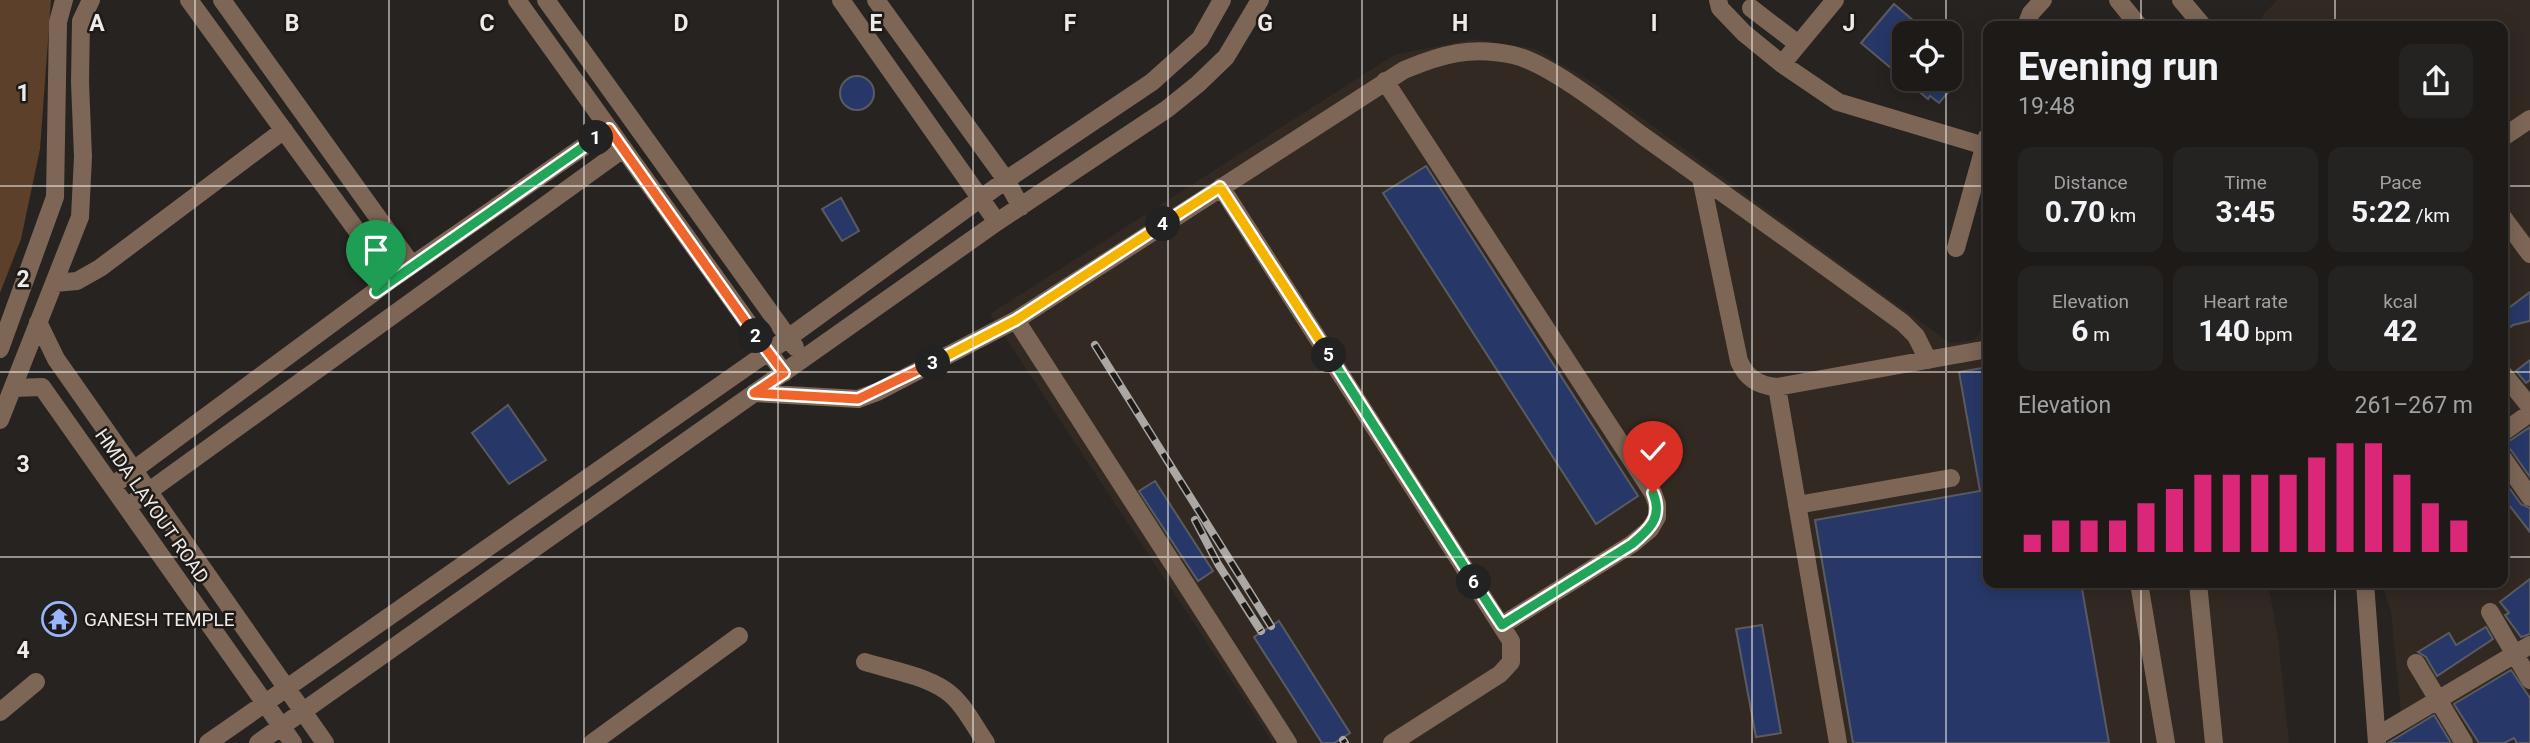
<!DOCTYPE html>
<html lang="en">
<head>
<meta charset="utf-8">
<style>
	body { margin:0; font-family:Roboto,sans-serif; background:#252321; color:#f1f3f6; height:100vh; display:flex; flex-direction:column; font-size:26px; white-space:nowrap }
	* { box-sizing:border-box; margin:0 }
	p { font-size:23px; color:#a0a1a2 }
	.icon { flex:none; width:38px; height:38px; fill:none; stroke:currentColor; stroke-width:2; stroke-linecap:round; stroke-linejoin:round }
	.map { position:relative; flex:1; overflow:hidden }
	.panel { position:absolute; left:1983px; top:21px; width:525px; height:567px; display:flex; flex-direction:column; background:#1d1a18; border-radius:14px; box-shadow:0 4px 18px #0003,0 0 0 2px #3b3837 }
	.panel>* { flex:none }
	.controls { position:absolute; left:1892px; top:21px; display:grid; gap:14px }
	.controls a { display:grid; place-items:center; width:70px; height:70px; border-radius:14px; background:#1d1a18; box-shadow:0 4px 18px #0003,0 0 0 2px #3b3837; font-size:35px }
	.pin { position:absolute; display:grid; place-items:center; width:60px; height:60px; color:#fff; margin:-72px -30px; border-radius:50% 50% 50% 0; rotate:-45deg; box-shadow:0 0 7px #0007 }
	.pin .icon { rotate:45deg }
	.km { position:absolute; width:35px; height:35px; margin:-18px; border-radius:50%; background:#222; color:#fff; font-size:19px; line-height:35px; text-align:center }
	.round { display:grid; place-items:center; flex:none; width:74px; height:74px; border-radius:14px; background:#252321 }
	.headline { display:flex; align-items:center; justify-content:space-between; height:119px; padding:0 35px }
	h1 { font-size:38px; font-weight:700; line-height:52px }
	.metrics { display:grid; grid-template-columns:repeat(3,1fr); gap:10px; height:119px; padding:7px 35px }
	.metrics div { display:grid; align-content:center; border-radius:14px; background:#252321; text-align:center }
	.metrics b { font-size:30px; font-weight:700 }
	.metrics small { font-size:19px; font-weight:400 }
	.metrics p { font-size:19px }
	.chart { height:196px; padding:14px 35px }
	.chart p { display:flex; justify-content:space-between }
	.chart svg { width:100%; height:126px; margin-top:7px; stroke:#db2777; stroke-width:6 }
	.map>svg:first-child { display:block }
</style>
</head>
<body>
<div class="map">
<svg width="2530" height="743" viewBox="0 0 2530 743">
	<rect width="100%" height="100%" fill="#272320"/>
	<path fill="#322922" d="M2277 0H2530V743H2404L2391 611 2381 583H2502V26H2253Z
		M1473 39 1536 49 1598 86 1950 343 1974 340 1988 320V583H2268L2278 639 2289 743H1273L990 314 1394 55Z"/>
	<path fill="#5c402a" d="M0 0H51L40 149 21 239 0 293Z"/>
	<path fill="#273868" stroke="#595b60" stroke-width="2" d="M1894 4 1928 33H1904V79L1861 43Z
		M840 93a17 17 0 1 1 34 0a17 17 0 1 1-34 0Z
		M1904 79H1944L1953 87 1939 103 1930 96 1928 99Z
		M1426 166 1638 496 1596 524 1383 193Z
		M841 198 859 231 842 241 822 209Z
		M2530 292V321L2513 325 2502 334V313Z
		M2530 360V380L2526 383 2516 371Z
		M1988 367V583H2081L2109 743H1853L1815 520 1980 491 1959 372Z
		M508 405 546 460 509 484 472 433Z
		M2530 427V477L2511 450 2502 446Z
		M2502 478 2521 504 2530 508V532L2502 496Z
		M1155 481 1213 571 1198 581 1139 491Z
		M2530 579V634L2521 637 2505 615 2509 613 2500 602Z
		M1279 621 1350 733 1334 743H1322L1254 637Z
		M1762 625 1781 733 1756 737 1736 629Z
		M2486 627 2493 639 2437 676 2426 657 2418 652 2449 633 2456 645Z
		M2511 670 2530 698V743H2517L2514 738 2504 743H2479L2454 704Z
		M2434 715 2451 743H2388Z"/>
	<g fill="none" stroke-linecap="round" stroke-linejoin="round">
		<path stroke="#7d6656" stroke-width="18" d="M189 0 392 279
			M222 0 412 265
			M517 0 784 373
			M546 0 795 347
			M841 0 997 222
			M876 0 1006 180 1021 207
			M1718 0 1720 8 1744 33 1782 64 1838 102 1988 147
			M2118 0 2139 26
			M2181 0 2203 26
			M1751 8 1798 44
			M2026 26 2031 13 2043 0
			M1782 64 1835 0
			M1385 81 1653 493 1657 504V517L1650 529 1632 544 1502 625
			M2502 138 2530 119
			M1701 178 1739 361C1746 378 1759 386 1777 387L1988 349
			M1221 187 1511 641V662L1500 674 1392 743
			M2502 216 2530 254
			M1956 248 1987 137
			M55 283 77 281 100 268 284 130
			M1016 320 1288 743
			M38 322 56 359 325 743
			M0 349 55 197 58 22 64 0
			M2502 372 2530 407
			M1777 387 1838 743
			M13 388 42 387 293 743
			M754 393 858 399 877 392 1016 320 1404 70C1442 54 1471 46 1513 55 1549 63 1612 113 1643 136 1730 198 1817 260 1903 323L1916 336 1928 360
			M0 420 80 217 83 157 80 82 81 21 91 0
			M2502 433 2530 413
			M2502 457 2530 497
			M112 486 392 279 609 129
			M1797 505 1951 478
			M127 507 623 149
			M2139 583 2166 743
			M2198 583 2214 743
			M2365 583 2377 743
			M2490 612 2530 680
			M865 662C891 670 922 675 945 690 963 702 974 726 986 743
			M2416 663 2464 743
			M0 712 36 682
			M2377 736 2530 645
			M208 743 788 338 1006 180 1152 82 1200 39 1222 0
			M258 743 997 222 1167 109 1198 84 1226 57 1260 0
			M592 743 739 636"/>
		<g stroke="#aaa7a5" stroke-width="8">
			<path id="rail" d="M1095 345 1271 626
				M1195 520 1218 564 1261 631
				M1343 740 1345 743"/>
		</g>
		<use href="#rail" stroke="#1e1a17" stroke-width="5" stroke-dasharray="16" stroke-linecap="butt"/>
	</g>
	<g fill="none" stroke-linecap="round" stroke-linejoin="round">
		<g stroke="#fff" stroke-width="14">
			<path id="split-1" d="M376 292 596 138"/>
		</g>
		<g stroke="#fff" stroke-width="14">
			<path id="split-2" d="M596 138 609 129 756 336"/>
		</g>
		<g stroke="#fff" stroke-width="14">
			<path id="split-3" d="M756 336 784 373 754 393 858 399 933 363"/>
		</g>
		<g stroke="#fff" stroke-width="14">
			<path id="split-4" d="M933 363 1016 320 1163 224"/>
		</g>
		<g stroke="#fff" stroke-width="14">
			<path id="split-5" d="M1163 224 1220 187 1329 355"/>
		</g>
		<g stroke="#fff" stroke-width="14">
			<path id="split-6" d="M1329 355 1474 582"/>
		</g>
		<g stroke="#fff" stroke-width="14">
			<path id="split-7" d="M1474 582 1502 625 1632 544C1650 529 1663 517 1653 493"/>
		</g>
		<use href="#split-1" stroke="#22a559" stroke-width="9"/>
		<use href="#split-2" stroke="#f0652b" stroke-width="9"/>
		<use href="#split-3" stroke="#f0652b" stroke-width="9"/>
		<use href="#split-4" stroke="#f5b400" stroke-width="9"/>
		<use href="#split-5" stroke="#f5b400" stroke-width="9"/>
		<use href="#split-6" stroke="#22a559" stroke-width="9"/>
		<use href="#split-7" stroke="#22a559" stroke-width="9"/>
	</g>
	<path fill="none" stroke="#edeae8" stroke-width="2" stroke-opacity="0.55" d="M195 0V743M389 0V743M584 0V743M778 0V743M973 0V743M1168 0V743M1362 0V743M1557 0V743M1752 0V743M1946 0V33M2141 0V26M2335 0V26M1946 79V743M0 186H1988M2502 186H2530M0 372H1988M2502 372H2530M0 557H1988M2502 557H2530M2141 583V743M2335 583V743"/>
	<defs>
		<g id="temple-ring" transform="scale(1.75)"><circle r="9.5" fill="#1e1a17" stroke="#98b5fd" stroke-width="1.5"/><path d="M0-6L5-2H3V0L6.5 2.5H4V6H1.5V3h-3V6H-4V2.5H-6.5L-3 0V-2H-5Z" fill="#98b5fd"/></g>
	</defs>
	<g fill-rule="evenodd">
		<use href="#temple-ring" x="59" y="619"/>
	</g>
	<g text-anchor="middle" dominant-baseline="central" stroke-width="5" stroke-linejoin="round" paint-order="stroke">
		<g font-size="19" fill="#edeae8" stroke="#1e1a17">
			<text transform="translate(152 506) rotate(55)">HMDA LAYOUT ROAD</text>
		</g>
		<g font-size="19" fill="#edeae8" stroke="#1e1a17" text-anchor="start">
			<text x="84" y="619">GANESH TEMPLE</text>
		</g>
	</g>
	<g font-size="23" text-anchor="middle" font-weight="bold" fill="#edeae8" stroke="#1e1a17" stroke-width="5" stroke-linejoin="round" paint-order="stroke">
		<text x="97" y="31">A</text>
		<text x="292" y="31">B</text>
		<text x="487" y="31">C</text>
		<text x="681" y="31">D</text>
		<text x="876" y="31">E</text>
		<text x="1070" y="31">F</text>
		<text x="1265" y="31">G</text>
		<text x="1460" y="31">H</text>
		<text x="1654" y="31">I</text>
		<text x="1849" y="31">J</text>
		<text x="23" y="101">1</text>
		<text x="23" y="287">2</text>
		<text x="23" y="472">3</text>
		<text x="23" y="658">4</text>
	</g>
</svg>
<div class="controls">
<a><svg class="icon" aria-label="locate" viewBox="0 0 24 24"><circle cx="12" cy="12" r="6"/><path d="M12 2v4M12 18v4M2 12h4M18 12h4"/></svg></a>
</div>
<div class="pin" style="left:376px;top:292px;background:#1e9e55"><svg class="icon" aria-label="arrive" viewBox="0 0 24 24"><path d="M6 21V4h12l-3 4 3 4H6"/></svg></div>
<div class="pin" style="left:1653px;top:493px;background:#d93025"><svg class="icon" aria-label="check" viewBox="0 0 24 24"><path d="M5 12l5 5 9-10"/></svg></div>
<b class="km" style="left:596px;top:138px">1</b>
<b class="km" style="left:756px;top:336px">2</b>
<b class="km" style="left:933px;top:363px">3</b>
<b class="km" style="left:1163px;top:224px">4</b>
<b class="km" style="left:1329px;top:355px">5</b>
<b class="km" style="left:1474px;top:582px">6</b>
<section class="panel">
<div class="headline"><div><h1>Evening run</h1><p>19:48</p></div><a class="round"><svg class="icon" aria-label="share" viewBox="0 0 24 24"><path d="M12 15V3M7 8l5-5 5 5M5 13v7h14v-7"/></svg></a></div>
<div class="metrics">
<div><p>Distance</p><b>0.70<small> km</small></b></div>
<div><p>Time</p><b>3:45</b></div>
<div><p>Pace</p><b>5:22<small> /km</small></b></div>
</div>
<div class="metrics">
<div><p>Elevation</p><b>6<small> m</small></b></div>
<div><p>Heart rate</p><b>140<small> bpm</small></b></div>
<div><p>kcal</p><b>42</b></div>
</div>
<div class="chart"><p><span>Elevation</span>261–267 m</p>
<svg viewBox="0 0 160 44" preserveAspectRatio="none"><path d="M5 44V38M15 44V33M25 44V33M35 44V33M45 44V27M55 44V22M65 44V17M75 44V17M85 44V17M95 44V17M105 44V11M115 44V6M125 44V6M135 44V17M145 44V27M155 44V33"/></svg>
</div>
</section>
</div>
</body>
</html>
